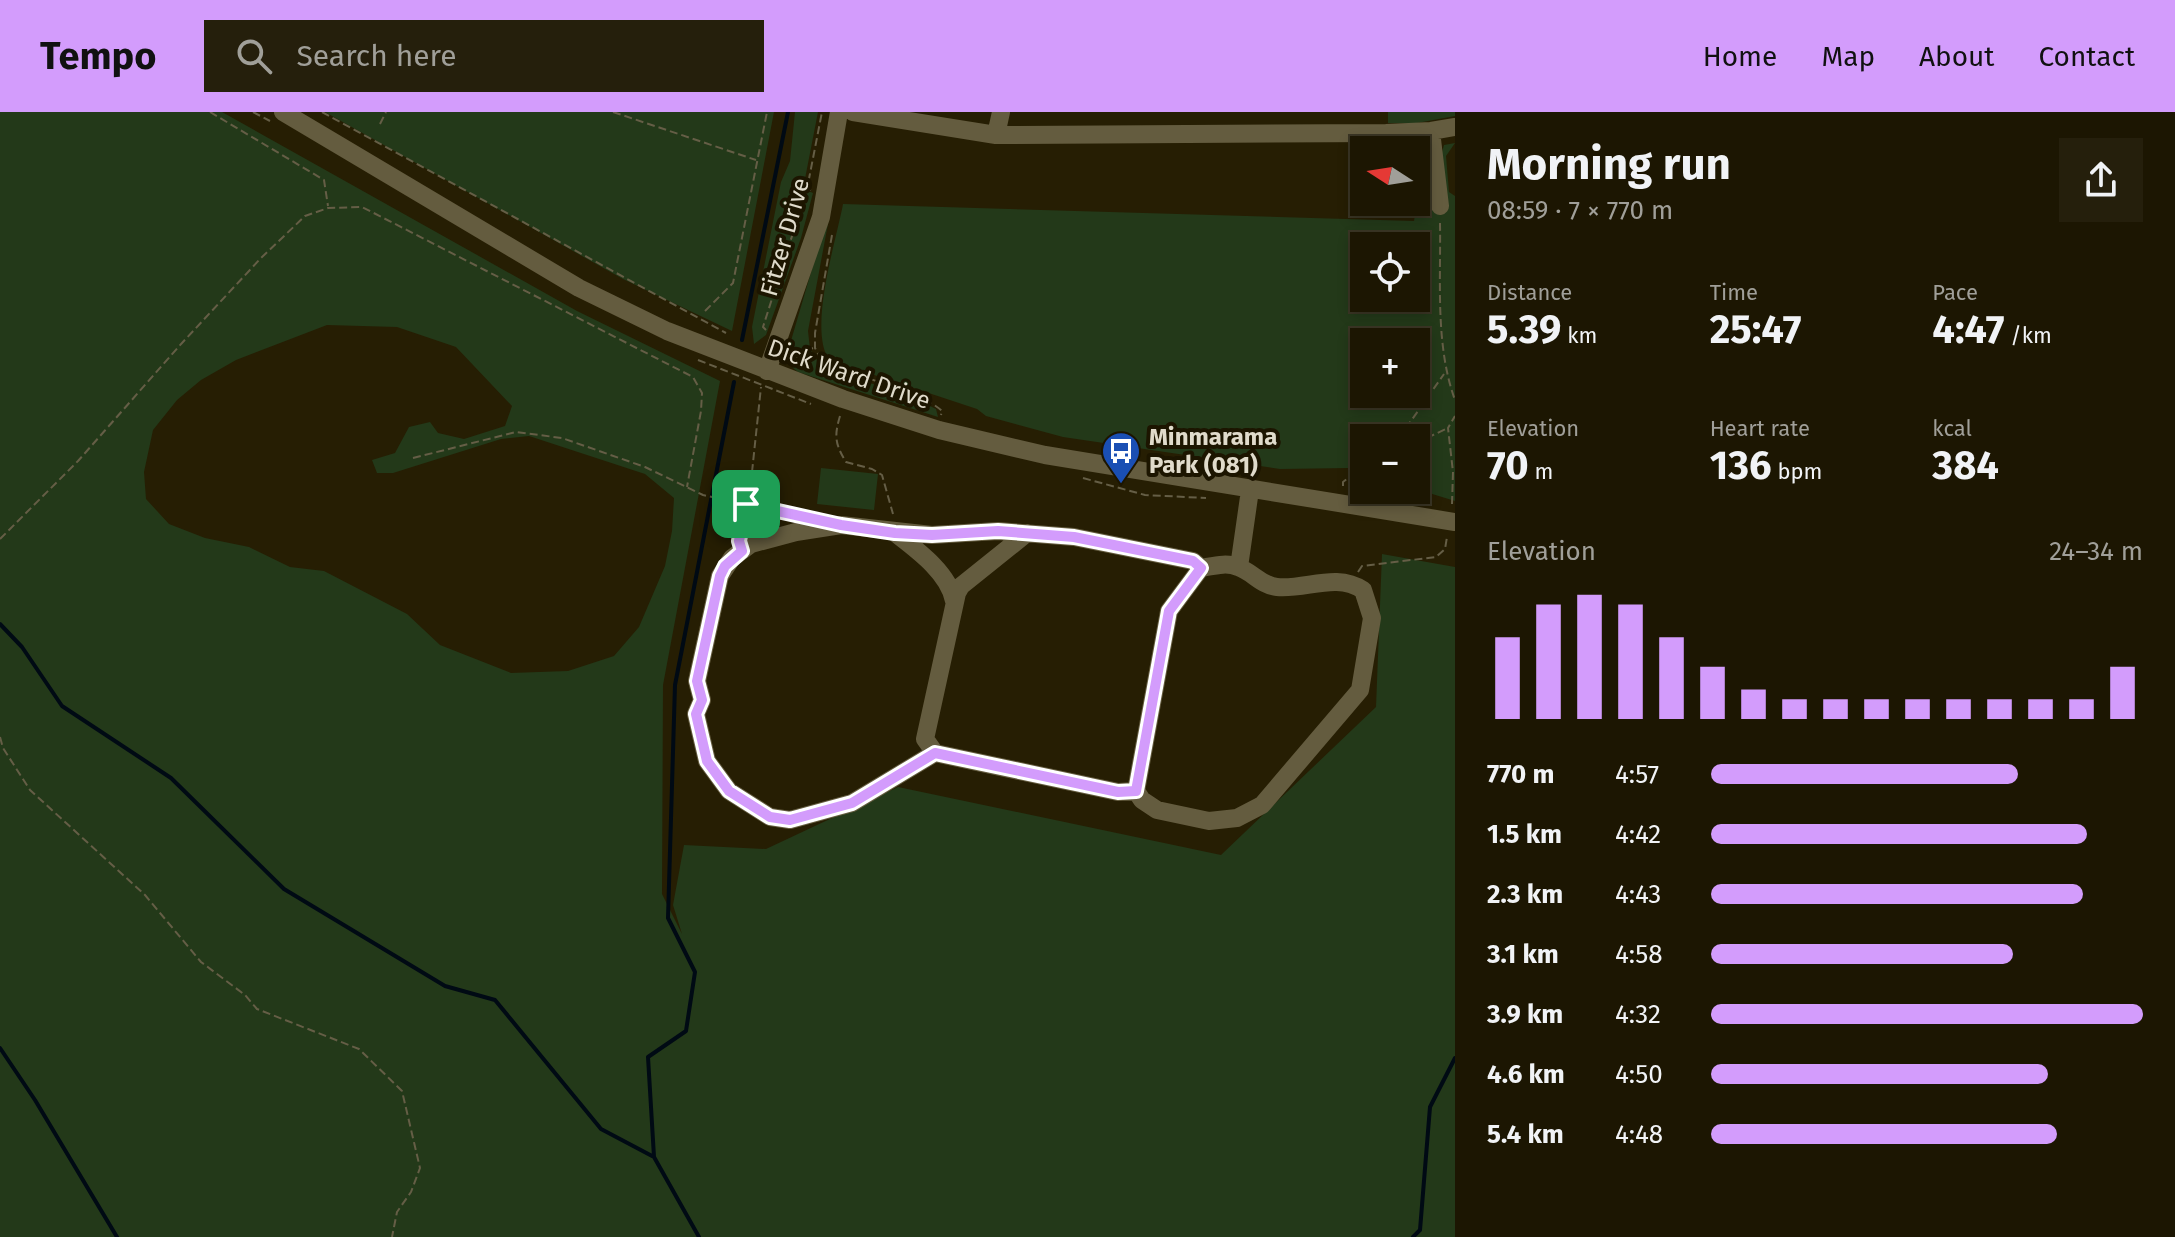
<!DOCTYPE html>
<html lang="en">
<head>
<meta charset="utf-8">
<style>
	body { margin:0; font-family:"Fira Sans",sans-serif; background:#251f0c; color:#f1f3f6; height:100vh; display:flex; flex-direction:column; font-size:30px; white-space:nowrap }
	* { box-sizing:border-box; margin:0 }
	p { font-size:26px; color:#a09f99 }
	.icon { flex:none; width:44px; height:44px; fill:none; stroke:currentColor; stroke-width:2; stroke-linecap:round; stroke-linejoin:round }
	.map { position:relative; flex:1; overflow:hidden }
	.drawer { display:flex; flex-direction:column; background:#1c1602; width:720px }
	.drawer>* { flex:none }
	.needle { width:52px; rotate:282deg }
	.fabs { position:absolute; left:1350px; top:24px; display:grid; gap:16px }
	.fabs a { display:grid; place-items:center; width:80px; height:80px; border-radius:0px; background:#1c1602; box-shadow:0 4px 12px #0003,0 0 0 2px #3a3524; font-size:40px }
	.pin { position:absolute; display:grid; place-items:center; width:68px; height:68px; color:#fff; margin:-34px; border-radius:16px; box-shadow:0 4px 12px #0006 }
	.round { display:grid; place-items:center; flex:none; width:84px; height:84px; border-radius:0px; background:#251f0c }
	.overview { display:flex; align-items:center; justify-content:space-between; height:136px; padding:0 32px }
	h1 { font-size:44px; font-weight:700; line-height:60px }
	.metrics { display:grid; grid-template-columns:repeat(3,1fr); gap:12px; height:136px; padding:8px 32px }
	.metrics div { display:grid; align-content:center }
	.metrics b { font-size:40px; font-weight:700 }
	.metrics small { font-size:22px; font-weight:400 }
	.metrics p { font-size:22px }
	.chart { height:224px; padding:16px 32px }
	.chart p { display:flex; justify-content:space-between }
	.chart svg { width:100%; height:144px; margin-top:8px; stroke:#d39cfc; stroke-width:6 }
	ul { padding:0 32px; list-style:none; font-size:26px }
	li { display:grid; grid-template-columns:128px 96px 1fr; align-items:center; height:60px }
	li i { height:20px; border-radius:10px; background:#d39cfc }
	header { display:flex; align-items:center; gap:48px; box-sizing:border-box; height:112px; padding:0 40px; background:#d39cfc; color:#111 }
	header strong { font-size:38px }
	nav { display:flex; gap:44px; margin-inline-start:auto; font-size:28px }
	.search { width:560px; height:72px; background:#251f0c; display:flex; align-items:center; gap:20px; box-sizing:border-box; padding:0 28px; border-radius:0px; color:#a09f99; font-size:30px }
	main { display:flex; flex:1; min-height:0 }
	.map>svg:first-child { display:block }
</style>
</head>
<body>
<header>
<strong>Tempo</strong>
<div class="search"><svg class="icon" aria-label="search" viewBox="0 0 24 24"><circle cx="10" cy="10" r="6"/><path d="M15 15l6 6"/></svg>Search here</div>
<nav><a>Home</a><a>Map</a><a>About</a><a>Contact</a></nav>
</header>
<main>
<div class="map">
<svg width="1455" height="1125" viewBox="0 0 1455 1125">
	<rect width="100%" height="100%" fill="#261e03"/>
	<path fill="#233919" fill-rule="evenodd" d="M0 0H222L577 199 720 269 663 573 662 782 682 822 673 793 684 733 766 737 898 675 1221 743 1376 595 1382 442 1455 455V1125H0ZM327 213 397 215 456 235 512 294 505 314 464 327 438 321 430 310 409 315 395 341 372 348 377 361H393L501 327 529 324 645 362 674 386 672 419 665 454 639 515 614 544 568 559 511 561 440 533 407 502 324 459 290 455 249 435 205 426 169 412 146 387 144 360 153 318 177 288 201 268 236 248Z
		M325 0H774L732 219 623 167Z
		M795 0H818L803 77 813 81 801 126 766 223 754 232 752 215 781 70 790 49Z
		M1388 0H1455V4L1417 11H1388Z
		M1455 31 1446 44 1449 80 1455 84V389L1416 377V326H1364V360L1349 356 1280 357 1063 325 986 304 977 297 829 248C808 216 836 130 843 92L1414 109C1416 89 1435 68 1416 50V38H1403L1442 40 1444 33ZM1364 134H1416V186H1364ZM1364 230H1416V282H1364Z
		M833 85 808 219 810 237 819 251 832 260 904 281 936 297 938 305 798 260 793 256 788 239Z
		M821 356 878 362 874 398 817 392Z"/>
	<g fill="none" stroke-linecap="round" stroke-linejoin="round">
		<path stroke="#000a14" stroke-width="4" d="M742 228 788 0
			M0 512 22 535 62 594 171 666 284 777 445 874 495 888 601 1017 654 1045 699 1125
			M0 936 35 988 117 1125
			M654 1045 648 945 686 919 695 860 668 806 675 573 734 270
			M1413 1125 1420 1118 1430 995 1455 946"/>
		<path stroke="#655e46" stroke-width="2" stroke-dasharray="8 4" stroke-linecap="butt" d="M210 0 324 68 328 94
			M253 0 270 9
			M322 0 726 221
			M613 0 756 48
			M380 12 386 0
			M1405 37H1419
			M811 78 807 77 822 0
			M1440 111C1441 169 1435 233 1455 288
			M832 123 815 221V236L824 253C854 263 921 279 942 299L941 303
			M705 199 733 171 767 0
			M766 218 763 215 807 77
			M698 248 811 292
			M796 251 799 241 813 236
			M840 304C834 324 835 332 846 350L872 357 882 363 893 402
			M1399 326 1444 262
			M1416 331 1448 316
			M413 346 516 320 562 326 645 355 703 383 799 404
			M1083 366 1145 383 1206 386
			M1343 374V370L1364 354
			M1452 392 1453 360 1448 316 1455 304
			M741 419 752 360 761 275
			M0 427 78 349 182 231 261 146 305 104 328 96 362 95 693 265 702 281 701 299 687 375
			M1358 460 1362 454 1436 445 1445 437 1447 425
			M0 625 3 636 30 678 145 783 201 850 245 883 257 897 359 937 402 979 420 1056 411 1080 397 1100 392 1125"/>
		<path stroke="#645c3f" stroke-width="18" d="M283 0 579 176 667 219 843 287 939 318 1045 343 1455 410
			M853 0 996 23 1386 21 1431 19 1455 15
			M1431 19 1440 94
			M996 23 1001 0
			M767 259 821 105 839 0
			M895 421C917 438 949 461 954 489
			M1027 421 961 474 957 481 925 627 935 641 1118 680 1136 679
			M1239 455 1250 378
			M935 641 852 691 790 708 770 705 729 679 707 649 696 602 702 588 697 569 720 464 732 446 751 432 796 420 841 413 932 423 998 419 1074 425 1193 449 1201 456 1169 499 1136 679 1142 688 1157 698 1209 709 1237 706 1262 693 1360 578 1372 506 1363 478C1336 460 1306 478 1277 475 1260 473 1253 460 1238 455 1227 450 1213 454 1201 456"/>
	</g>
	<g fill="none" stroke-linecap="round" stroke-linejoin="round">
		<g stroke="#fff" stroke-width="16">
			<path id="route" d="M746 392 841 413 895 421 932 423 998 419 1074 425 1193 449 1201 456 1169 499 1136 679 1118 680 935 641 852 691 790 708 770 705 729 679 707 649 696 602 702 588 697 569 720 464 725 454 742 439 739 429Z"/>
		</g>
		<use href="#route" stroke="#d39cfc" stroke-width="10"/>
	</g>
	<defs>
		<g id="bus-pin" transform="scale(2)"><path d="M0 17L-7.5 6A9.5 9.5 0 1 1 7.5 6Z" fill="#1a4fb4" stroke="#1c1500"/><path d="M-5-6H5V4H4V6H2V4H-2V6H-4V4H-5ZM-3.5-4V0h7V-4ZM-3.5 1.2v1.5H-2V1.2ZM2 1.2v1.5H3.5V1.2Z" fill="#fff"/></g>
	</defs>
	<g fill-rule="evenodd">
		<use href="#bus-pin" x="1121" y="339"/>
	</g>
	<g text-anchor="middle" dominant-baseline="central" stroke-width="8" stroke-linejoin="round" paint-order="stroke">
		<g font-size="24" fill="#e0dbcb" stroke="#1c1500">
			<text transform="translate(785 125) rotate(-74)">Fitzer Drive</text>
			<text transform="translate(849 262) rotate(19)">Dick Ward Drive</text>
		</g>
		<g font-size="24" font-weight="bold" fill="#e0dbcb" stroke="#1c1500" text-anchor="start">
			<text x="1149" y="325">Minmarama<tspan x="1149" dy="28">Park (081)</tspan></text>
		</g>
	</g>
</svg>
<div class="fabs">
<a><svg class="needle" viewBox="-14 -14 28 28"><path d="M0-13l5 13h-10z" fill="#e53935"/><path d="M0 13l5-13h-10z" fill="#a09f99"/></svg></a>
<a><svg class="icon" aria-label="locate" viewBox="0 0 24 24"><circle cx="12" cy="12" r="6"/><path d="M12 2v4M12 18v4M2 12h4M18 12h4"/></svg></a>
<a>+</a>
<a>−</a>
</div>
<div class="pin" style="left:746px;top:392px;background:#1e9e55"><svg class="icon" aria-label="arrive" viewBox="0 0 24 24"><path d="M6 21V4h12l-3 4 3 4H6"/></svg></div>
</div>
<section class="drawer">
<div class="overview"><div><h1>Morning run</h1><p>08:59 · 7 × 770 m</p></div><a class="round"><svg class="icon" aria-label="share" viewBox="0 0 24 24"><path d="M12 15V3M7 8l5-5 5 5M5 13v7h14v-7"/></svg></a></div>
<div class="metrics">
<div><p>Distance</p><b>5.39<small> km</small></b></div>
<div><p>Time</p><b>25:47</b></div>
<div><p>Pace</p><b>4:47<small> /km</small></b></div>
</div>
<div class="metrics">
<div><p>Elevation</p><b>70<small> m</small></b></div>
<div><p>Heart rate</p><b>136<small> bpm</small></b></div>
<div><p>kcal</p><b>384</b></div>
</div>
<div class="chart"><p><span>Elevation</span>24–34 m</p>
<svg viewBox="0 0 160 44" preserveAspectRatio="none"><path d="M5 44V19M15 44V9M25 44V6M35 44V9M45 44V19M55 44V28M65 44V35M75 44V38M85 44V38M95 44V38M105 44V38M115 44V38M125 44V38M135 44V38M145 44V38M155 44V28"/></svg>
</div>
<ul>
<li><b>770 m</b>4:57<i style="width:71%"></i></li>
<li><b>1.5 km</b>4:42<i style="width:87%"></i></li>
<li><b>2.3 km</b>4:43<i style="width:86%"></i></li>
<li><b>3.1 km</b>4:58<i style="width:70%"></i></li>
<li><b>3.9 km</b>4:32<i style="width:100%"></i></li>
<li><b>4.6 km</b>4:50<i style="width:78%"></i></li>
<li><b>5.4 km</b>4:48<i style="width:80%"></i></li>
</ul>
</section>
</main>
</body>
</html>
